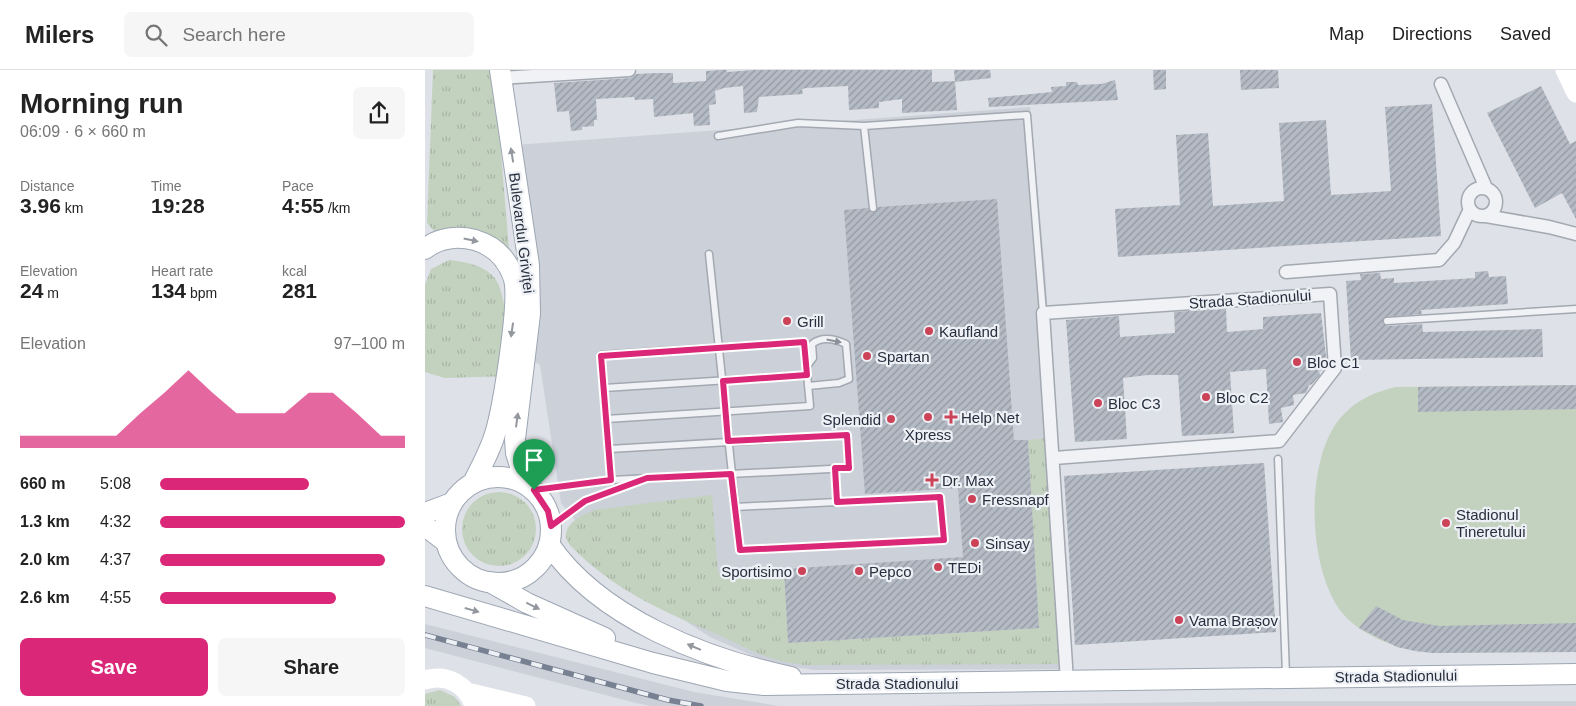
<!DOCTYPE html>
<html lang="en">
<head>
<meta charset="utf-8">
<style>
	body { margin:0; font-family:Helvetica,sans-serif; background:#f6f6f6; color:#222; height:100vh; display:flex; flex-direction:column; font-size:19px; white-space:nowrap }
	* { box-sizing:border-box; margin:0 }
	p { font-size:16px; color:#767676 }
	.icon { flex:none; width:28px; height:28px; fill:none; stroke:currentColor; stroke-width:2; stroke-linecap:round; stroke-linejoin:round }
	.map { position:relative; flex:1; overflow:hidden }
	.panel { display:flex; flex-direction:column; background:#fff; width:425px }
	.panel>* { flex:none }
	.pin { position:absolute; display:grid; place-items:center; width:42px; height:42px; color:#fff; margin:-51px -21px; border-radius:50% 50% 50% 0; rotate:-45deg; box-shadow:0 0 5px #0007 }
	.pin .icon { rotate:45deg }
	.round { display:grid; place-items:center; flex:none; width:52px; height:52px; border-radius:8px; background:#f6f6f6 }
	.headline { display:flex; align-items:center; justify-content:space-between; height:85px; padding:0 20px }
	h1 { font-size:28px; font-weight:800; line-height:38px }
	.figures { display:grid; grid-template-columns:repeat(3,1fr); gap:8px; height:85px; padding:5px 20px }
	.figures div { display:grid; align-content:center }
	.figures b { font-size:21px; font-weight:800 }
	.figures small { font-size:14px; font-weight:400 }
	.figures p { font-size:14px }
	.chart { height:140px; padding:10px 20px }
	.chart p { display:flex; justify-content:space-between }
	.chart svg { width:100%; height:90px; margin-top:5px; fill:#db2777; opacity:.7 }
	.action { display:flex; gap:10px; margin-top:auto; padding:10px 20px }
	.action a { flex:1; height:58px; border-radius:8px; background:#db2777; color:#fff; font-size:20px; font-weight:800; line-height:58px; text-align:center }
	.action a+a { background:#f6f6f6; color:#222 }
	ul { padding:0 20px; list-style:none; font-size:16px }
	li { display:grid; grid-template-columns:80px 60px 1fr; align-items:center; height:38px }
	li i { height:12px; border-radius:6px; background:#db2777 }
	header { display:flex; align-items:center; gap:30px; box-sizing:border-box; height:70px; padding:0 25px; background:#fff; border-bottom:1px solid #e0e0e0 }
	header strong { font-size:24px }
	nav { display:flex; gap:28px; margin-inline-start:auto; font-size:18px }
	.search { width:350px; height:45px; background:#f6f6f6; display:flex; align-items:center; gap:12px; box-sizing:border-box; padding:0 18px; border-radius:8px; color:#767676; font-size:19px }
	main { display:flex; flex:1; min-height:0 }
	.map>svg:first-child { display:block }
</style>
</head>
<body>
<header>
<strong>Milers</strong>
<div class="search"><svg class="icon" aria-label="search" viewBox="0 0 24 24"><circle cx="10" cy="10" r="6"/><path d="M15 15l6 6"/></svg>Search here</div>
<nav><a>Map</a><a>Directions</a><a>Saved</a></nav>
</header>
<main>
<section class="panel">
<div class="headline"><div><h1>Morning run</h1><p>06:09 · 6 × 660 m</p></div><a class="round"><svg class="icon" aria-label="share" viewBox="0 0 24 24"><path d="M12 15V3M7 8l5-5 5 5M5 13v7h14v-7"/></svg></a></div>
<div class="figures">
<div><p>Distance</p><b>3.96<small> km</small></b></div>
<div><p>Time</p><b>19:28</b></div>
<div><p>Pace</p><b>4:55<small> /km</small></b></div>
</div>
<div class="figures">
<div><p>Elevation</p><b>24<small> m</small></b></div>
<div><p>Heart rate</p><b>134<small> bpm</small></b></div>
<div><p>kcal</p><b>281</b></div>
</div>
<div class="chart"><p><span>Elevation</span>97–100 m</p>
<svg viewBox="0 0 160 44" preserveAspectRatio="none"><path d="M0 44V38L10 38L20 38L30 38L40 38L50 27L60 17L70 6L80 17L90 27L100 27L110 27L120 17L130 17L140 27L150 38L160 38V44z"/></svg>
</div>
<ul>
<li><b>660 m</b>5:08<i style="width:61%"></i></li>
<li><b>1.3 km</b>4:32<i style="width:100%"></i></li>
<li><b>2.0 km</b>4:37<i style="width:92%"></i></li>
<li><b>2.6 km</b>4:55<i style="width:72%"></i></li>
</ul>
<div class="action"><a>Save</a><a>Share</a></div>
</section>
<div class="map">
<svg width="1151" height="636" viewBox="0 0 1151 636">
	<defs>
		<pattern id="grass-tufts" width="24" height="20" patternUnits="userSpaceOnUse" patternTransform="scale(1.25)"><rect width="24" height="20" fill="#c3d1bf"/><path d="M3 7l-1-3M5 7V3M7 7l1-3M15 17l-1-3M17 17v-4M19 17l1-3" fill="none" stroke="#a8b4a5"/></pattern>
		<pattern id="building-hatch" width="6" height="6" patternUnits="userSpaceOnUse" patternTransform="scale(1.25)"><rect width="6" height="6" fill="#b5bbc4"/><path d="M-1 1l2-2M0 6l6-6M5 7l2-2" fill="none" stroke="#9398a1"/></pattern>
	</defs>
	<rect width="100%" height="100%" fill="#dee1e7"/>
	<path fill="#ccd0d9" d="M605 37 620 200 647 599 390 600 347 594 285 567 224 527 164 467 136 433 115 295 107 290 90 75Z
		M0 554 269 622 354 636H226L211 633 0 578Z
		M850 631H1151V636H489Z"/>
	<path fill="url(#grass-tufts)" d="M8 0H69L85 191 11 163 2 153Z
		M24 190C40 192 55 194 67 205 83 218 84 284 86 306L20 308 0 302V215L6 199Z
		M623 368 635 594 379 595C369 593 358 592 349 589 331 584 313 574 296 566 246 545 195 523 155 485 149 479 140 473 141 464 143 451 158 445 169 440L287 425 293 503 359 499 363 573 614 558 603 370Z
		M37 459a37 37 0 1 1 74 0a37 37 0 1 1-74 0Z
		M15 620 30 627 36 636H0V624Z"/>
	<path fill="#c3d1bf" d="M1151 315V582L1008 583C977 580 941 569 919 545 882 503 878 387 918 345 933 329 950 322 971 317Z"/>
	<path fill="url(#building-hatch)" d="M297 0H302V2L329 0H507V12L530 11 532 40 477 43V29L454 32V38L424 40 423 16 381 18 377 19 378 24 334 27 332 42 319 43 318 16 299 18 290 21 291 34 284 35 285 55 269 56 268 43 229 47 228 29 210 30 209 27 171 29 172 50H169V56L157 57V60L146 61 144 41 132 42 129 13 205 8 211 4 232 3H248V13L281 11V1Z
		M529 0H565L566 8 530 12Z
		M728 0H741V19L729 20Z
		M815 0H853L854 18 816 20Z
		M690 10 693 30 564 37 563 28 627 22 626 17 641 16V12H652L653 15 676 14Z
		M1116 16 1145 74 1151 71V149L1137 123 1110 138 1062 43Z
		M1007 34 1016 166 693 187 690 139 755 135 751 65 783 63 788 136 859 131 854 53 901 50 906 125 966 121 960 37Z
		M572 129 589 370H603L614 558 363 573 359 499 538 487 533 418 440 424 419 140 443 138 448 143 453 137Z
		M1063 201 1064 207 1081 206 1083 234 996 240 997 244 960 247 958 253 962 256 997 254 998 262 1117 259 1118 287 926 290 921 211 936 210 935 204 955 203 956 209 969 208V213L1050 208V202Z
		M801 239 802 262 838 259V247L896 243 902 295 898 300 894 301 895 305 887 314 884 315 881 323 868 325 869 335 856 338 858 352 844 354 841 299 805 302 809 363 757 366 753 305H723L698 308 702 369 650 372 641 250 694 246 695 267 750 263 749 242Z
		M1151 315V339L993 342V317Z
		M839 393 851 562 650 575 639 406Z
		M951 536 978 550 1014 556 1151 553V582L1008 583 990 581 972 577 934 558Z"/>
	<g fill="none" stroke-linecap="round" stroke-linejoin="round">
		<g stroke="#a3a8b1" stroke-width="9">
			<path id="lane" d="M439 56 448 138
				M293 66 373 53 439 56 602 45 618 243
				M284 184 315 480 519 470 515 427 412 432 410 398
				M962 251 1151 239
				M382 296 388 288 387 274C397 266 410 269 421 274L424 309 414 313 383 316
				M179 318 382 305
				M181 349 385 336 379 272 176 285 186 410
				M853 389 861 605
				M109 420 186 410 424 398 422 365 184 379
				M310 437 412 432
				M126 456 160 431 215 410"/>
		</g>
		<g stroke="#a3a8b1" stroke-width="15">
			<path id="street" d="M76 8 204 0
				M1016 14 1061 118
				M1043 132a14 14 0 1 1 28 0a14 14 0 1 1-28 0Z
				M1061 146 1124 157 1151 164
				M861 202 1014 190 1029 173 1045 139
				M629 388 854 371 910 298 905 224 618 243 642 611"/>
		</g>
		<g stroke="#9da6b3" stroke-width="22">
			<path id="primary" d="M75 0 104 195 105 244 90 369 91 383 101 415
				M0 179C14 167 34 166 50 170 70 176 83 190 89 209 95 233 78 338 70 364 65 381 56 397 48 413
				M20 460a53 53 0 1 1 106 0a53 53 0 1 1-106 0Z
				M0 443 27 433
				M0 456 21 472
				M124 474C174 548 281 589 366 607
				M65 512 102 533 180 568
				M0 526 228 593 302 611 339 615 1151 604"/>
		</g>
		<use href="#lane" stroke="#f0f2f6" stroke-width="6"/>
		<use href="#street" stroke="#f0f2f6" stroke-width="12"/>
		<path stroke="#fff" stroke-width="19" d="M1140 0 1151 23
			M0 610C22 603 42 615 49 636
			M42 622 101 636"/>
		<use href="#primary" stroke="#fff" stroke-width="20"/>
		<g stroke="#778191" stroke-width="5.5">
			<path id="rail" d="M0 565 243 630 276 636"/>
		</g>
		<use href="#rail" stroke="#edf0f5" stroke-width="4" stroke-dasharray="11" stroke-linecap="butt"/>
	</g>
	<defs><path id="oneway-solid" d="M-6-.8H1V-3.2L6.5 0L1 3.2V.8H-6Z" transform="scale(1.25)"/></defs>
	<g fill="#93979e">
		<use href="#oneway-solid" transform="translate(87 85) rotate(-99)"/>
		<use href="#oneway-solid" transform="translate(46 170) rotate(12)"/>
		<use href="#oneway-solid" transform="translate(87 260) rotate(98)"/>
		<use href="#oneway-solid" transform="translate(92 350) rotate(-82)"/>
		<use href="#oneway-solid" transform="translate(108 536) rotate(26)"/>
		<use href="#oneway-solid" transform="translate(47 540) rotate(16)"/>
		<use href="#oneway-solid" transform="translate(269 577) rotate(-157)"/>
	</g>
	<use fill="#8c909a" href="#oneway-solid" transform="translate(409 271) rotate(11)"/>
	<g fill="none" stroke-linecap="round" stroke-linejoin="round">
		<g stroke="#fff" stroke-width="10">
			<path id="route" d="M379 272 382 305 298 311 303 371 422 365 424 398H410L412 432 515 427 519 470 315 480 306 404 222 408 160 431 126 456 123 441 109 420 186 410 176 286Z"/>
		</g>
		<use href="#route" stroke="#db2777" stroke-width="6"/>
	</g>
	<g fill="#cc4357" stroke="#edf0f5" stroke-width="2">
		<circle cx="362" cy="251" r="5"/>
		<circle cx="504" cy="261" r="5"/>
		<circle cx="442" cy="286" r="5"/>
		<circle cx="872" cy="292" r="5"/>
		<circle cx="781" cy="327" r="5"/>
		<circle cx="673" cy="333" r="5"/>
		<circle cx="503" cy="347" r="5"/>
		<path d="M523.5 339.5h5v5h5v5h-5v5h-5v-5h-5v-5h5z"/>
		<circle cx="466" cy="349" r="5"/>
		<path d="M504.5 402.5h5v5h5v5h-5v5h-5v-5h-5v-5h5z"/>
		<circle cx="547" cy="429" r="5"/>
		<circle cx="1021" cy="453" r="5"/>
		<circle cx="550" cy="473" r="5"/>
		<circle cx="513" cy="497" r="5"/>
		<circle cx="377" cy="501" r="5"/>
		<circle cx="434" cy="501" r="5"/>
		<circle cx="754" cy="550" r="5"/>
	</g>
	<g text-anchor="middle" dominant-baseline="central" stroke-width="4.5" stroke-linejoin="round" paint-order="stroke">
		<g font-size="15" fill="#272f3e" stroke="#edf0f5">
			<text transform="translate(97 163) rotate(83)">Bulevardul Griviței</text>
			<text transform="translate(825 229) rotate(-4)">Strada Stadionului</text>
			<text transform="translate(971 606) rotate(-1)">Strada Stadionului</text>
			<text x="472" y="613">Strada Stadionului</text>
		</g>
		<g font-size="15" fill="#272f3e" stroke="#edf0f5" text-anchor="start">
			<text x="372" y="251">Grill</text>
			<text x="514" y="261">Kaufland</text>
			<text x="452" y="286">Spartan</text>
			<text x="882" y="292">Bloc C1</text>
			<text x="791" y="327">Bloc C2</text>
			<text x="683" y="333">Bloc C3</text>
			<text x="536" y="347">Help Net</text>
			<text x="456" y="349" text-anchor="end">Splendid</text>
			<text x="503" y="364" text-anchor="middle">Xpress</text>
			<text x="517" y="410">Dr. Max</text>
			<text x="557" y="429">Fressnapf</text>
			<text x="1031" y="444">Stadionul<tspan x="1031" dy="17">Tineretului</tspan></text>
			<text x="560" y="473">Sinsay</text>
			<text x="523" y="497">TEDi</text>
			<text x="367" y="501" text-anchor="end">Sportisimo</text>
			<text x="444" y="501">Pepco</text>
			<text x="764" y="550">Vama Brașov</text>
		</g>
	</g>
</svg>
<div class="pin" style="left:109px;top:420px;background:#1e9e55"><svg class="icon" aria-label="arrive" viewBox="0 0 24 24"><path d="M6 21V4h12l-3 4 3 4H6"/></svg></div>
</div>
</main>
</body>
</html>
